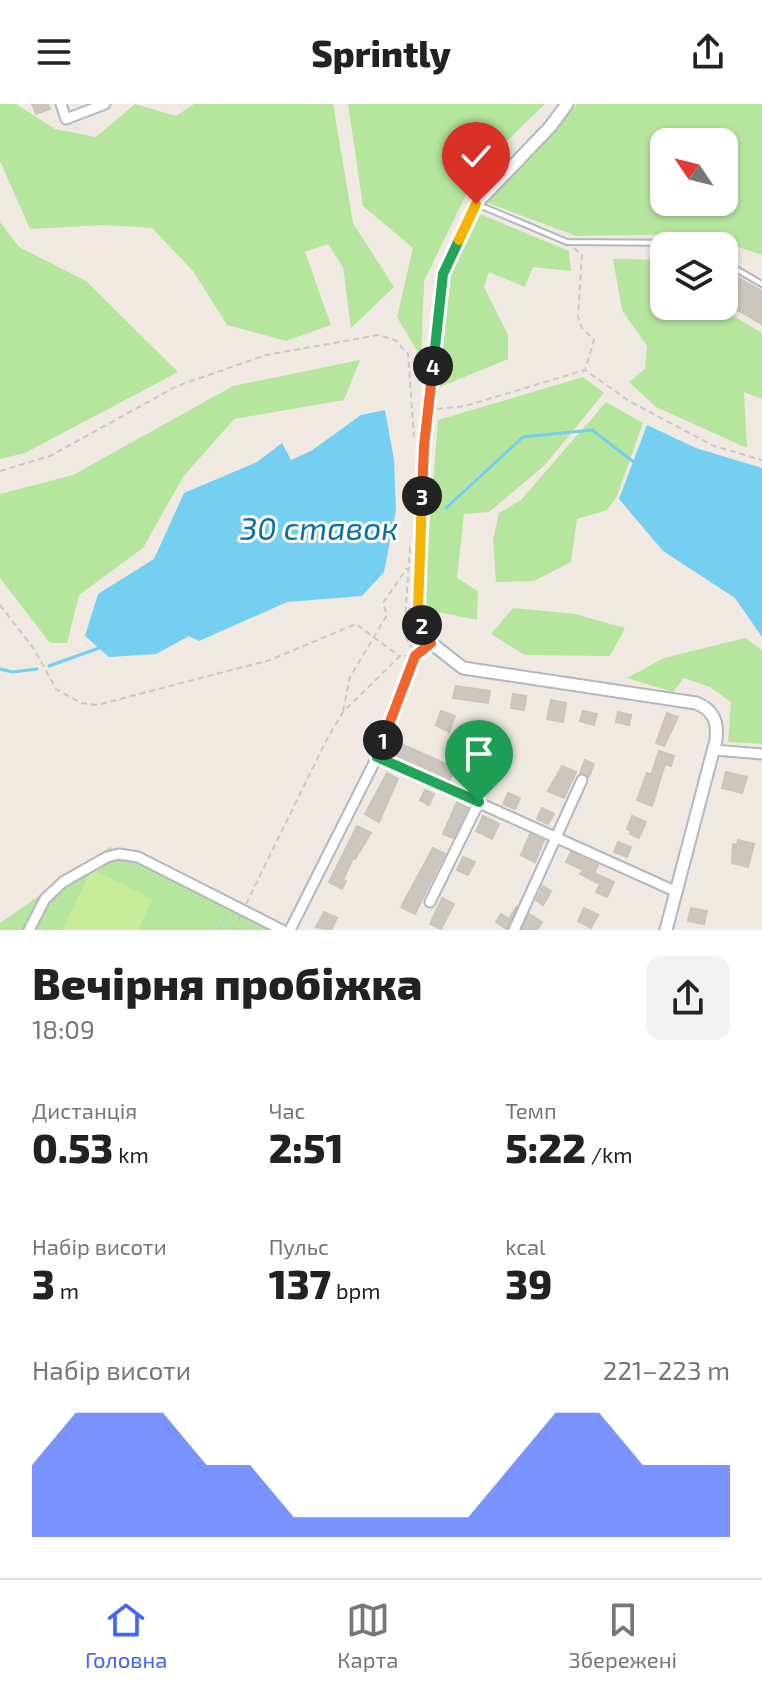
<!DOCTYPE html>
<html lang="uk">
<head>
<meta charset="utf-8">
<style>
	body { margin:0; font-family:"Exo 2",sans-serif; background:#f2f2f2; color:#222; height:100vh; display:flex; flex-direction:column; font-size:30px; white-space:nowrap }
	* { box-sizing:border-box; margin:0 }
	p { font-size:26px; color:#767676 }
	.icon { flex:none; width:44px; height:44px; fill:none; stroke:currentColor; stroke-width:2; stroke-linecap:round; stroke-linejoin:round }
	.map { position:relative; height:826px; overflow:hidden }
	.drawer { display:flex; flex-direction:column; background:#fff; flex:1 }
	.drawer>* { flex:none }
	.needle { width:52px; rotate:305deg }
	.controls { position:absolute; left:650px; top:24px; display:grid; gap:16px }
	.controls a { display:grid; place-items:center; width:88px; height:88px; border-radius:16px; background:#fff; box-shadow:0 2px 6px #0004; font-size:40px }
	.pin { position:absolute; display:grid; place-items:center; width:68px; height:68px; color:#fff; margin:-82px -34px; border-radius:50% 50% 50% 0; rotate:-45deg; box-shadow:0 0 8px #0007 }
	.pin .icon { rotate:45deg }
	.km { position:absolute; width:40px; height:40px; margin:-20px; border-radius:50%; background:#222; color:#fff; font-size:22px; line-height:40px; text-align:center }
	.round { display:grid; place-items:center; flex:none; width:84px; height:84px; border-radius:16px; background:#f2f2f2 }
	.headline { display:flex; align-items:center; justify-content:space-between; height:136px; padding:0 32px }
	h1 { font-size:44px; font-weight:800; line-height:60px }
	.stats { display:grid; grid-template-columns:repeat(3,1fr); gap:12px; height:136px; padding:8px 32px }
	.stats div { display:grid; align-content:center }
	.stats b { font-size:40px; font-weight:800 }
	.stats small { font-size:22px; font-weight:400 }
	.stats p { font-size:22px }
	.chart { height:224px; padding:16px 32px }
	.chart p { display:flex; justify-content:space-between }
	.chart svg { width:100%; height:144px; margin-top:8px; fill:#4264fb; opacity:.7 }
	header { display:flex; justify-content:space-between; align-items:center; height:104px; padding:0 32px; background:#fff; font-size:36px; font-weight:800 }
	.dock { display:flex; justify-content:space-around; align-items:center; height:112px; border-top:2px solid #e0e0e0; background:#fff; font-size:22px; color:#767676 }
	.dock a { display:grid; justify-items:center; gap:4px }
	.dock .selected { color:#4264fb }
	.map>svg:first-child { display:block }
</style>
</head>
<body>
<header><svg class="icon" aria-label="menu" viewBox="0 0 24 24"><path d="M4 6h16M4 12h16M4 18h16"/></svg>Sprintly<svg class="icon" aria-label="share" viewBox="0 0 24 24"><path d="M12 15V3M7 8l5-5 5 5M5 13v7h14v-7"/></svg></header>
<div class="map">
<svg width="762" height="826" viewBox="0 0 762 826">
	<rect width="100%" height="100%" fill="#efe9e1"/>
	<path fill="#b6e59e" fill-rule="evenodd" d="M0 0H16L55 25 96 33 135 0 176 12 194 0H333L353 119 394 183 351 224 343 163 328 140 305 148 331 221 286 237 227 221 193 167 152 124 104 121 30 125 0 57Z
		M348 0H545L479 64 424 177 421 254 397 213 413 144 363 102Z
		M577 0H762V151L699 130 576 132 488 99ZM664 38H724V98H664Z
		M480 110 569 147 571 167 533 163 525 183 489 168 484 183 508 231V255L440 283 449 171Z
		M0 118 19 143 86 177 178 268 25 349 0 355Z
		M613 155 664 156V202H717L762 229V295L744 288 747 344 656 303 629 278 645 265 647 242 622 206Z
		M360 256 344 296 234 315 183 373 143 444 79 491 67 539H50L0 474V390L73 371 233 282Z
		M583 273 604 289 544 362 489 408 464 410 457 474 478 487 477 516 423 505 438 316Z
		M606 298 643 319 617 392 607 406 577 415 571 458 534 477 496 478 493 436 499 409 521 396Z
		M513 504 575 510 625 524 610 552 525 551 491 530Z
		M745 534 762 546V640L728 638 731 598 710 583 684 574 673 588 627 574 664 554Z
		M110 743 271 826H0V819Z"/>
	<path fill="#c9ec9a" d="M92 765 153 795 138 826H62Z"/>
	<path fill="#75cff0" d="M385 306 394 356 396 406 384 468 362 492 287 498 199 537 189 532 156 550 109 553 85 532 98 490 154 455 184 389 257 358 282 339 291 356 311 347 361 311Z
		M647 321 696 344 762 364V533L735 494 663 447 619 395Z"/>
	<g fill="none" stroke-linecap="round" stroke-linejoin="round">
		<path stroke="#75cff0" stroke-width="3" d="M446 404 523 333 592 326 635 359
			M49 562 102 543
			M0 565 12 568 37 565"/>
	</g>
	<path fill="#cbc7bf" stroke="#cbc5ba" stroke-width="2" d="M32 0H48L50 5 36 10Z
		M724 166 762 187V220L724 198Z
		M456 582 490 587 488 599 453 594Z
		M513 590 526 592 524 606 511 604Z
		M551 596 566 599 563 618 547 615Z
		M441 607 455 612 449 628 436 621Z
		M583 607 597 610 594 621 580 617Z
		M618 608 631 611 629 621 616 618Z
		M667 609 678 613 664 642 656 639Z
		M399 639 455 664 449 677 393 652Z
		M659 647 674 652 671 662 665 660 652 702 637 696 647 669 651 671Z
		M476 652 485 655 482 662 495 668 490 680 468 670Z
		M585 656 594 660 589 673 580 669Z
		M562 662 576 668 564 694 548 687Z
		M726 668 747 673 742 689 722 684Z
		M387 669 398 675 379 718 365 710Z
		M425 686 434 690 429 701 420 696Z
		M508 689 520 694 515 705 503 700Z
		M457 698 468 704 453 734 443 730Z
		M542 704 554 710 548 720 537 715Z
		M483 712 499 720 492 735 476 727Z
		M632 712 646 718 639 734 630 730 631 727 627 725Z
		M357 722 371 729 355 755 353 754 343 776 346 777 342 785 329 778Z
		M530 730 544 736 535 758 521 751Z
		M738 736 754 740 748 763 732 759 733 740 737 741Z
		M618 738 631 743 627 753 614 748Z
		M433 744 445 750 415 810 401 803Z
		M571 748 598 761 594 769 614 778 607 793 596 788 600 780 580 770 583 766 566 758Z
		M463 753 475 758 468 771 457 766Z
		M543 782 551 787 543 801 536 796Z
		M442 794 454 800 441 825 430 820Z
		M517 802 507 825 496 818 501 810 509 815Z
		M584 804 598 811 591 824 578 817Z
		M691 804 707 807 704 820 688 817Z
		M324 808 337 814 331 826 316 823Z
		M529 810 542 818 537 826H522Z"/>
	<g fill="none" stroke-linecap="round" stroke-linejoin="round">
		<g stroke="#b4b7c1" stroke-width="8">
			<path id="service" d="M479 101 567 138 692 139 696 142
				M724 158 762 180"/>
		</g>
		<g stroke="#b4b7c1" stroke-width="13">
			<path id="minor" d="M61 0 66 15 105 0
				M714 646 762 650
				M377 653 677 788
				M430 798 479 698
				M29 826 45 795 63 778 107 753 119 750 138 753 282 826
				M290 826 377 653 415 552 431 539
				M514 826 582 676"/>
		</g>
		<g stroke="#b4b7c1" stroke-width="15">
			<path id="tertiary" d="M567 0 550 23 476 100 443 170 424 342 418 507 431 539 463 564 696 599C714 606 718 618 716 636L666 826"/>
		</g>
		<path stroke="#c9c9c9" stroke-width="2" stroke-dasharray="6 4" stroke-linecap="butt" d="M574 144 582 151 578 213 582 224 594 236 585 266
			M437 305 465 302 585 266 629 297 714 342 762 356
			M0 367 50 352 177 282 266 251 378 231 395 236 408 250 414 333
			M410 443 404 530 411 543
			M0 501 34 545 56 585 81 599 97 601 270 556 356 520 399 552
			M343 607 350 573 387 511 383 499 407 464
			M246 800 327 635 343 608 400 552H407
			M218 826 227 809
			M233 826 240 813"/>
		<use href="#service" stroke="#fff" stroke-width="4"/>
		<use href="#minor" stroke="#fff" stroke-width="9"/>
		<use href="#tertiary" stroke="#fff" stroke-width="11"/>
	</g>
	<g fill="none" stroke-linecap="round" stroke-linejoin="round">
		<g stroke="#fff" stroke-width="16">
			<path id="split-1" d="M383 636 377 653 479 698"/>
		</g>
		<g stroke="#fff" stroke-width="16">
			<path id="split-2" d="M383 636 415 552 431 539 422 521"/>
		</g>
		<g stroke="#fff" stroke-width="16">
			<path id="split-3" d="M422 521 418 507 422 392"/>
		</g>
		<g stroke="#fff" stroke-width="16">
			<path id="split-4" d="M422 392 424 342 433 262"/>
		</g>
		<g stroke="#fff" stroke-width="16">
			<path id="split-5" d="M433 262 443 170 459 136"/>
		</g>
		<g stroke="#fff" stroke-width="16">
			<path id="split-6" d="M459 136 476 100"/>
		</g>
		<use href="#split-1" stroke="#22a559" stroke-width="10"/>
		<use href="#split-2" stroke="#f0652b" stroke-width="10"/>
		<use href="#split-3" stroke="#f5b400" stroke-width="10"/>
		<use href="#split-4" stroke="#f0652b" stroke-width="10"/>
		<use href="#split-5" stroke="#22a559" stroke-width="10"/>
		<use href="#split-6" stroke="#f5b400" stroke-width="10"/>
	</g>
	<g text-anchor="middle" dominant-baseline="central" stroke-width="6" stroke-linejoin="round" paint-order="stroke">
		<g font-size="32" font-style="italic" fill="#0d6fa3" stroke="#fff">
			<text x="319" y="423">30 ставок</text>
		</g>
	</g>
</svg>
<div class="controls">
<a><svg class="needle" viewBox="-14 -14 28 28"><path d="M0-13l5 13h-10z" fill="#e53935"/><path d="M0 13l5-13h-10z" fill="#767676"/></svg></a>
<a><svg class="icon" aria-label="layers" viewBox="0 0 24 24"><path d="M12 4l9 5-9 5-9-5zM3 14l9 5 9-5"/></svg></a>
</div>
<div class="pin" style="left:479px;top:698px;background:#1e9e55"><svg class="icon" aria-label="arrive" viewBox="0 0 24 24"><path d="M6 21V4h12l-3 4 3 4H6"/></svg></div>
<div class="pin" style="left:476px;top:100px;background:#d93025"><svg class="icon" aria-label="check" viewBox="0 0 24 24"><path d="M5 12l5 5 9-10"/></svg></div>
<b class="km" style="left:383px;top:636px">1</b>
<b class="km" style="left:422px;top:521px">2</b>
<b class="km" style="left:422px;top:392px">3</b>
<b class="km" style="left:433px;top:262px">4</b>
</div>
<section class="drawer">
<div class="headline"><div><h1>Вечірня пробіжка</h1><p>18:09</p></div><a class="round"><svg class="icon" aria-label="share" viewBox="0 0 24 24"><path d="M12 15V3M7 8l5-5 5 5M5 13v7h14v-7"/></svg></a></div>
<div class="stats">
<div><p>Дистанція</p><b>0.53<small> km</small></b></div>
<div><p>Час</p><b>2:51</b></div>
<div><p>Темп</p><b>5:22<small> /km</small></b></div>
</div>
<div class="stats">
<div><p>Набір висоти</p><b>3<small> m</small></b></div>
<div><p>Пульс</p><b>137<small> bpm</small></b></div>
<div><p>kcal</p><b>39</b></div>
</div>
<div class="chart"><p><span>Набір висоти</span>221–223 m</p>
<svg viewBox="0 0 160 44" preserveAspectRatio="none"><path d="M0 44V22L10 6L20 6L30 6L40 22L50 22L60 38L70 38L80 38L90 38L100 38L110 22L120 6L130 6L140 22L150 22L160 22V44z"/></svg>
</div>
</section>
<nav class="dock">
<a class="selected"><svg class="icon" aria-label="home" viewBox="0 0 24 24"><path d="M3 11l9-7 9 7M6 9v11h12V9"/></svg>Головна</a>
<a><svg class="icon" aria-label="map" viewBox="0 0 24 24"><path d="M3 6l6-2 6 2 6-2v14l-6 2-6-2-6 2zM9 4v14M15 6v14"/></svg>Карта</a>
<a><svg class="icon" aria-label="saved" viewBox="0 0 24 24"><path d="M7 4h10v16l-5-4-5 4z"/></svg>Збережені</a>
</nav>
</body>
</html>
